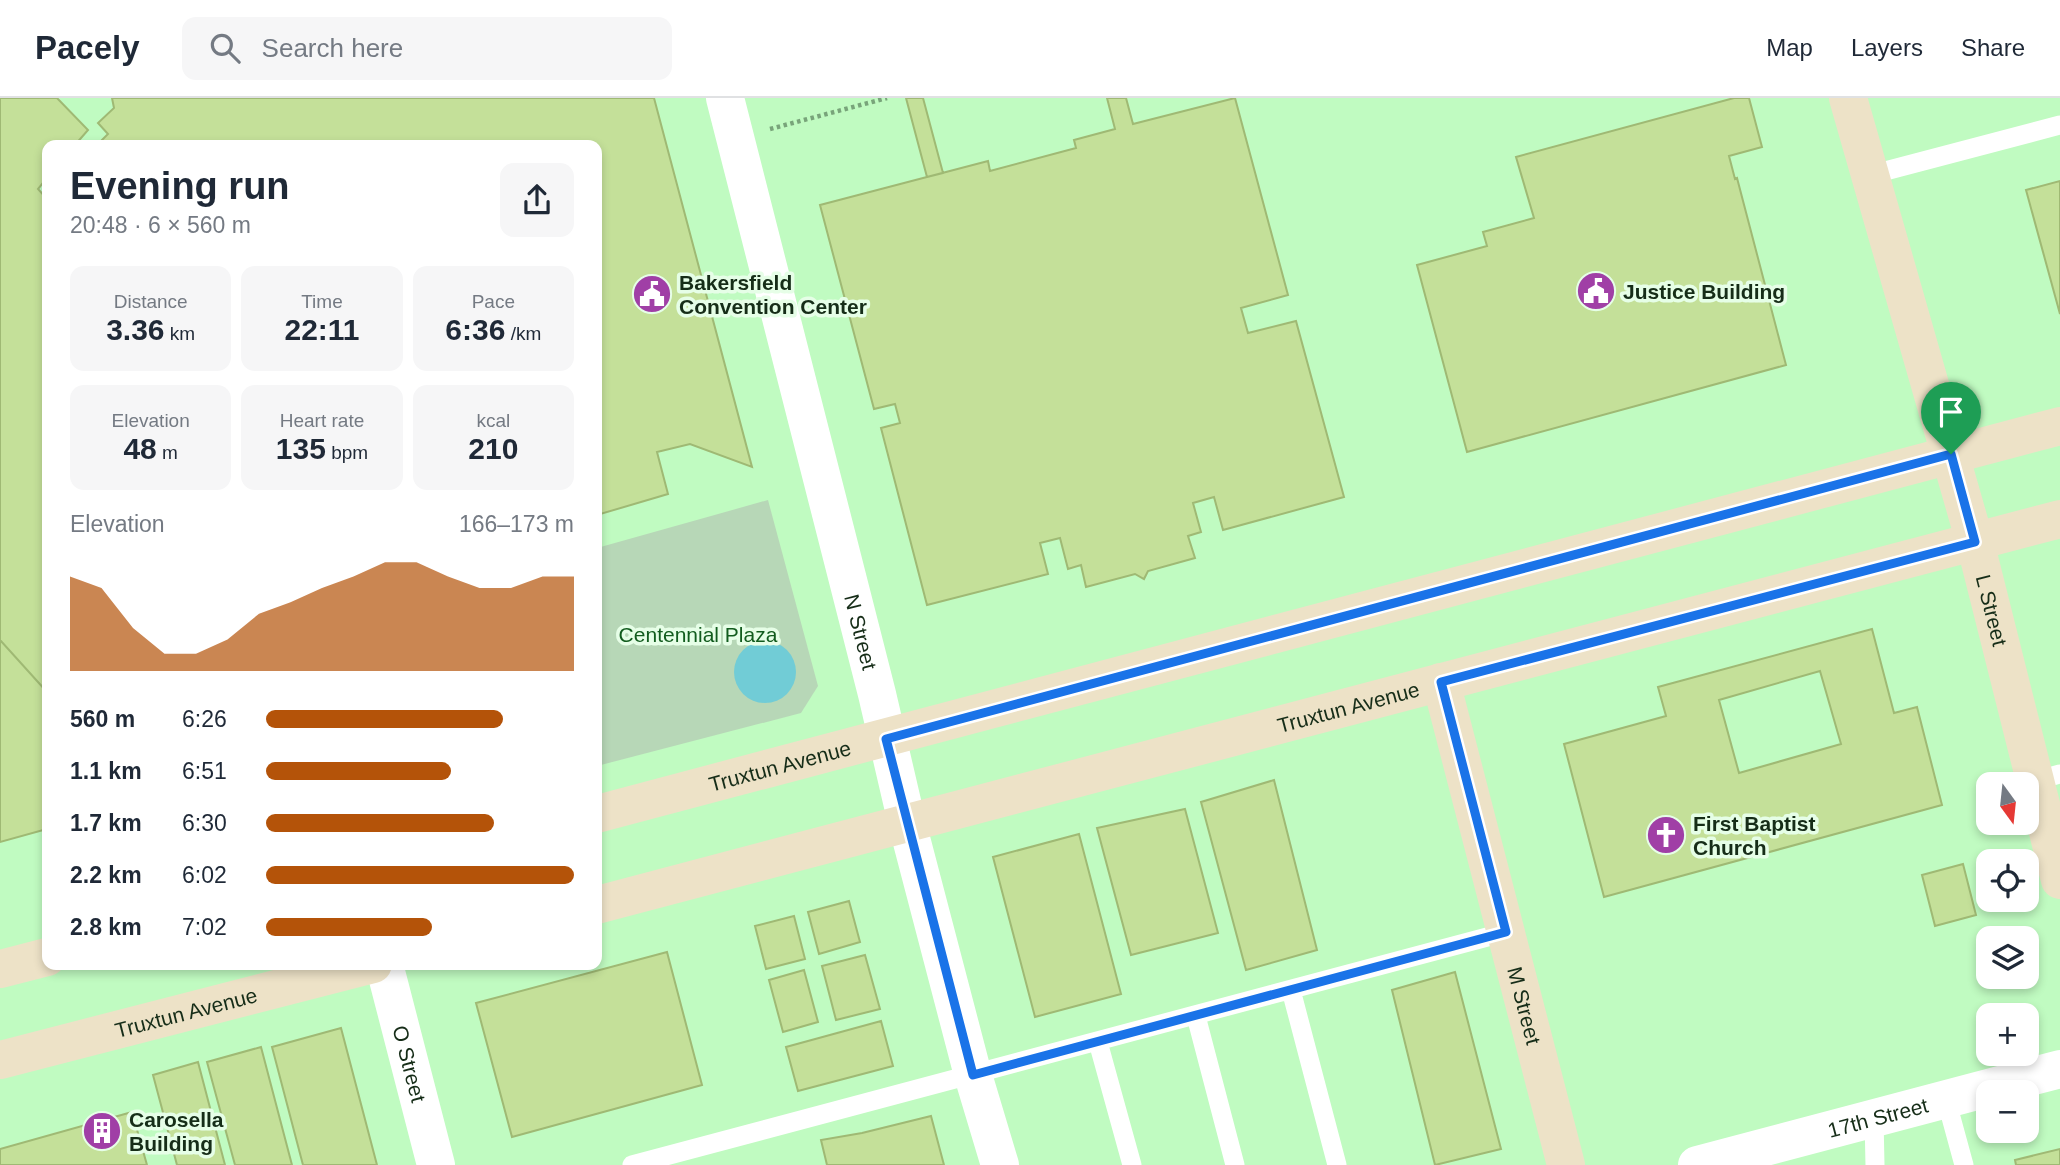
<!DOCTYPE html>
<html lang="en">
<head>
<meta charset="utf-8">
<style>
	body { margin:0; font-family:Helvetica,sans-serif; background:#f6f6f7; color:#1f2937; height:100vh; display:flex; flex-direction:column; font-size:26px; white-space:nowrap }
	* { box-sizing:border-box; margin:0 }
	p { font-size:23px; color:#747a83 }
	.icon { flex:none; width:38px; height:38px; fill:none; stroke:currentColor; stroke-width:2; stroke-linecap:round; stroke-linejoin:round }
	.map { position:relative; flex:1; overflow:hidden }
	.drawer { position:absolute; left:42px; top:42px; width:560px; height:830px; display:flex; flex-direction:column; background:#fff; border-radius:14px; box-shadow:0 4px 10px #0003 }
	.drawer>* { flex:none }
	.needle { width:46px; rotate:165deg }
	.controls { position:absolute; left:1976px; top:674px; display:grid; gap:14px }
	.controls a { display:grid; place-items:center; width:63px; height:63px; border-radius:14px; background:#fff; box-shadow:0 4px 10px #0003; font-size:35px }
	.pin { position:absolute; display:grid; place-items:center; width:60px; height:60px; color:#fff; margin:-72px -30px; border-radius:50% 50% 50% 0; rotate:-45deg; box-shadow:0 0 7px #0007 }
	.pin .icon { rotate:45deg }
	.round { display:grid; place-items:center; flex:none; width:74px; height:74px; border-radius:14px; background:#f6f6f7 }
	.summary { display:flex; align-items:center; justify-content:space-between; height:119px; padding:0 28px }
	h1 { font-size:38px; font-weight:600; line-height:52px }
	.metrics { display:grid; grid-template-columns:repeat(3,1fr); gap:10px; height:119px; padding:7px 28px }
	.metrics div { display:grid; align-content:center; border-radius:14px; background:#f6f6f7; text-align:center }
	.metrics b { font-size:30px; font-weight:600 }
	.metrics small { font-size:19px; font-weight:400 }
	.metrics p { font-size:19px }
	.chart { height:196px; padding:14px 28px }
	.chart p { display:flex; justify-content:space-between }
	.chart svg { width:100%; height:126px; margin-top:7px; fill:#b45309; opacity:.7 }
	ul { padding:0 28px; list-style:none; font-size:23px }
	li { display:grid; grid-template-columns:112px 84px 1fr; align-items:center; height:52px }
	li i { height:18px; border-radius:9px; background:#b45309 }
	header { display:flex; align-items:center; gap:42px; box-sizing:border-box; height:98px; padding:0 35px; background:#fff; border-bottom:2px solid #e0e1e3 }
	header strong { font-size:33px }
	nav { display:flex; gap:38px; margin-inline-start:auto; font-size:24px }
	.search { width:490px; height:63px; background:#f6f6f7; display:flex; align-items:center; gap:18px; box-sizing:border-box; padding:0 24px; border-radius:14px; color:#747a83; font-size:26px }
	.map>svg:first-child { display:block }
</style>
</head>
<body>
<header>
<strong>Pacely</strong>
<div class="search"><svg class="icon" aria-label="search" viewBox="0 0 24 24"><circle cx="10" cy="10" r="6"/><path d="M15 15l6 6"/></svg>Search here</div>
<nav><a>Map</a><a>Layers</a><a>Share</a></nav>
</header>
<div class="map">
<svg width="2060" height="1067" viewBox="0 0 2060 1067">
	<rect width="100%" height="100%" fill="#c0fbc1"/>
	<path fill="#b7d7b7" d="M768 402 818 588 801 615 597 668V450Z"/>
	<path fill="#71ccd6" d="M734 574a31 31 0 1 1 62 0a31 31 0 1 1-62 0Z"/>
	<path fill="#c4e099" stroke="#9fb974" stroke-width="2" fill-rule="evenodd" d="M0 0H57L88 32 75 47H47V80L38 91 47 101V594L0 542Z
		M112 0H654L752 369 690 346 657 354 668 396 597 417V47H97L108 36 98 25 114 10Z
		M906 0H923L943 75 927 79Z
		M1107 0H1126L1133 26 1235 0 1288 197 1241 210 1248 235 1296 223 1344 399 1223 432 1214 399 1193 405 1201 434 1188 438 1195 460 1148 473 1144 481 1135 476 1086 489 1081 467 1068 471 1060 440 1040 445 1048 476 927 507 881 330 900 325 895 306 874 311 820 107 988 63 990 73 1076 50 1074 42 1115 31Z
		M1734 0H1749L1762 49 1729 58 1735 81 1737 80 1786 267 1467 354 1417 167 1487 148 1483 134 1534 120 1516 59Z
		M2060 83V216L2026 92Z
		M1872 531 1894 615 1917 609 1942 707 1604 799 1564 646 1666 618 1658 589ZM1820 573 1841 646 1739 675 1719 602Z
		M0 542 47 594V731L0 744Z
		M1274 682 1317 852 1246 872 1201 704Z
		M1185 711 1218 835 1131 857 1097 730Z
		M1079 736 1121 896 1035 919 993 759Z
		M1963 766 1976 817 1935 828 1922 777Z
		M849 803 860 844 819 856 808 814Z
		M794 818 805 861 766 871 755 828Z
		M667 854 702 987 512 1039 476 905Z
		M865 857 880 911 836 922 822 868Z
		M804 872 818 924 783 934 769 882Z
		M1455 874 1501 1051 1435 1067 1392 892Z
		M881 923 893 968 798 993 786 949Z
		M341 930 377 1067H303L272 949Z
		M261 949 292 1067H235L207 964Z
		M198 964 225 1067H177L153 977Z
		M132 1014 147 1067H0V1051Z
		M931 1018 944 1067H827L821 1042 862 1035Z
		M2060 1051V1067H2016L2015 1062Z"/>
	<g fill="none" stroke-linecap="round" stroke-linejoin="round">
		<path stroke="#78a47a" stroke-width="4.5" stroke-dasharray="3.5 3.5" stroke-linecap="butt" d="M770 31 887 0"/>
		<path stroke="#fff" stroke-width="19" d="M1870 77 2060 27
			M2035 683 2060 676
			M1291 892 1337 1067
			M1196 918 1235 1067
			M1098 944 1132 1067
			M1946 1001 1964 1067
			M1874 1020 1875 1067
			M632 1067 1506 834"/>
		<g stroke="#fff" stroke-width="38">
			<path id="s1" d="M725 0 877 596 907 725 973 977 1000 1067"/>
			<path id="s2" d="M384 866 436 1067"/>
			<path id="s3" d="M1697 1067 2060 971"/>
		</g>
		<g stroke="#ede2c7" stroke-width="38">
			<path id="s4" d="M1848 0 1975 444 2060 782"/>
			<path id="s5" d="M1441 584 1566 1067"/>
			<path id="s6" d="M597 716 2060 328"/>
			<path id="s7" d="M597 807 2060 421"/>
			<path d="M0 871 47 859"/>
			<path id="s8" d="M0 962 373 866"/>
		</g>
	</g>
	<g fill="none" stroke-linecap="round" stroke-linejoin="round">
		<g stroke="#fff" stroke-width="14">
			<path id="route" d="M1951 356 1975 444 1441 584 1506 834 973 977 886 641Z"/>
		</g>
		<use href="#route" stroke="#1a73e8" stroke-width="9"/>
	</g>
	<defs>
		<g id="civic-disc" transform="scale(2.0125)"><circle r="9.5" fill="#a03fa6" stroke="#e6fee7"/><path d="M-.6-6.5H3V-4.5H.6V-3L4-1V1h2V6H-6V1h2V-1L-.6-3ZM-1.2 2.5V6h2.4V2.5Z" fill="#fff"/></g>
		<g id="church-disc" transform="scale(2.0125)"><circle r="9.5" fill="#a03fa6" stroke="#e6fee7"/><path d="M-1.2-6h2.4v3.5h3.3v2.4h-3.3V6h-2.4V-.1h-3.3v-2.4h3.3Z" fill="#fff"/></g>
		<g id="building-disc" transform="scale(2.0125)"><circle r="9.5" fill="#a03fa6" stroke="#e6fee7"/><path d="M-4-6H4V6H1V3H-1V6H-4ZM-2.5-4.3h1.7v1.8h-1.7ZM.8-4.3h1.7v1.8H.8ZM-2.5-1h1.7V.8h-1.7ZM.8-1h1.7V.8H.8Z" fill="#fff"/></g>
	</defs>
	<g fill-rule="evenodd">
		<use href="#civic-disc" x="1596" y="193"/>
		<use href="#civic-disc" x="652" y="196"/>
		<use href="#church-disc" x="1666" y="737"/>
		<use href="#building-disc" x="102" y="1033"/>
	</g>
	<g text-anchor="middle" dominant-baseline="central" stroke-width="7" stroke-linejoin="round" paint-order="stroke">
		<g font-size="21" font-weight="bold" fill="#162d18" stroke="#e6fee7" text-anchor="start">
			<text x="679" y="184">Bakersfield<tspan x="679" dy="24">Convention Center</tspan></text>
			<text x="1623" y="193">Justice Building</text>
			<text x="1693" y="725">First Baptist<tspan x="1693" dy="24">Church</tspan></text>
			<text x="129" y="1021">Carosella<tspan x="129" dy="24">Building</tspan></text>
		</g>
		<g font-size="21" fill="#162d18" stroke="#e6fee7">
			<text stroke="none"><textPath href="#s4" startOffset="532">L Street</textPath></text>
			<text stroke="none"><textPath href="#s1" startOffset="551">N Street</textPath></text>
			<text stroke="none"><textPath href="#s7" startOffset="777">Truxtun Avenue</textPath></text>
			<text stroke="none"><textPath href="#s6" startOffset="189">Truxtun Avenue</textPath></text>
			<text stroke="none"><textPath href="#s5" startOffset="334">M Street</textPath></text>
			<text stroke="none"><textPath href="#s8" startOffset="192">Truxtun Avenue</textPath></text>
			<text stroke="none"><textPath href="#s2" startOffset="103">O Street</textPath></text>
			<text stroke="none"><textPath href="#s3" startOffset="187">17th Street</textPath></text>
		</g>
		<g font-size="21" fill="#125c1e" stroke="#e6fee7">
			<text x="698" y="536">Centennial Plaza</text>
		</g>
	</g>
</svg>
<div class="controls">
<a><svg class="needle" viewBox="-14 -14 28 28"><path d="M0-13l5 13h-10z" fill="#e53935"/><path d="M0 13l5-13h-10z" fill="#747a83"/></svg></a>
<a><svg class="icon" aria-label="locate" viewBox="0 0 24 24"><circle cx="12" cy="12" r="6"/><path d="M12 2v4M12 18v4M2 12h4M18 12h4"/></svg></a>
<a><svg class="icon" aria-label="layers" viewBox="0 0 24 24"><path d="M12 4l9 5-9 5-9-5zM3 14l9 5 9-5"/></svg></a>
<a>+</a>
<a>−</a>
</div>
<div class="pin" style="left:1951px;top:356px;background:#1e9e55"><svg class="icon" aria-label="arrive" viewBox="0 0 24 24"><path d="M6 21V4h12l-3 4 3 4H6"/></svg></div>
<section class="drawer">
<div class="summary"><div><h1>Evening run</h1><p>20:48 · 6 × 560 m</p></div><a class="round"><svg class="icon" aria-label="share" viewBox="0 0 24 24"><path d="M12 15V3M7 8l5-5 5 5M5 13v7h14v-7"/></svg></a></div>
<div class="metrics">
<div><p>Distance</p><b>3.36<small> km</small></b></div>
<div><p>Time</p><b>22:11</b></div>
<div><p>Pace</p><b>6:36<small> /km</small></b></div>
</div>
<div class="metrics">
<div><p>Elevation</p><b>48<small> m</small></b></div>
<div><p>Heart rate</p><b>135<small> bpm</small></b></div>
<div><p>kcal</p><b>210</b></div>
</div>
<div class="chart"><p><span>Elevation</span>166–173 m</p>
<svg viewBox="0 0 160 44" preserveAspectRatio="none"><path d="M0 44V11L10 15L20 29L30 38L40 38L50 33L60 24L70 20L80 15L90 11L100 6L110 6L120 11L130 15L140 15L150 11L160 11V44z"/></svg>
</div>
<ul>
<li><b>560 m</b>6:26<i style="width:77%"></i></li>
<li><b>1.1 km</b>6:51<i style="width:60%"></i></li>
<li><b>1.7 km</b>6:30<i style="width:74%"></i></li>
<li><b>2.2 km</b>6:02<i style="width:100%"></i></li>
<li><b>2.8 km</b>7:02<i style="width:54%"></i></li>
</ul>
</section>
</div>
</body>
</html>
